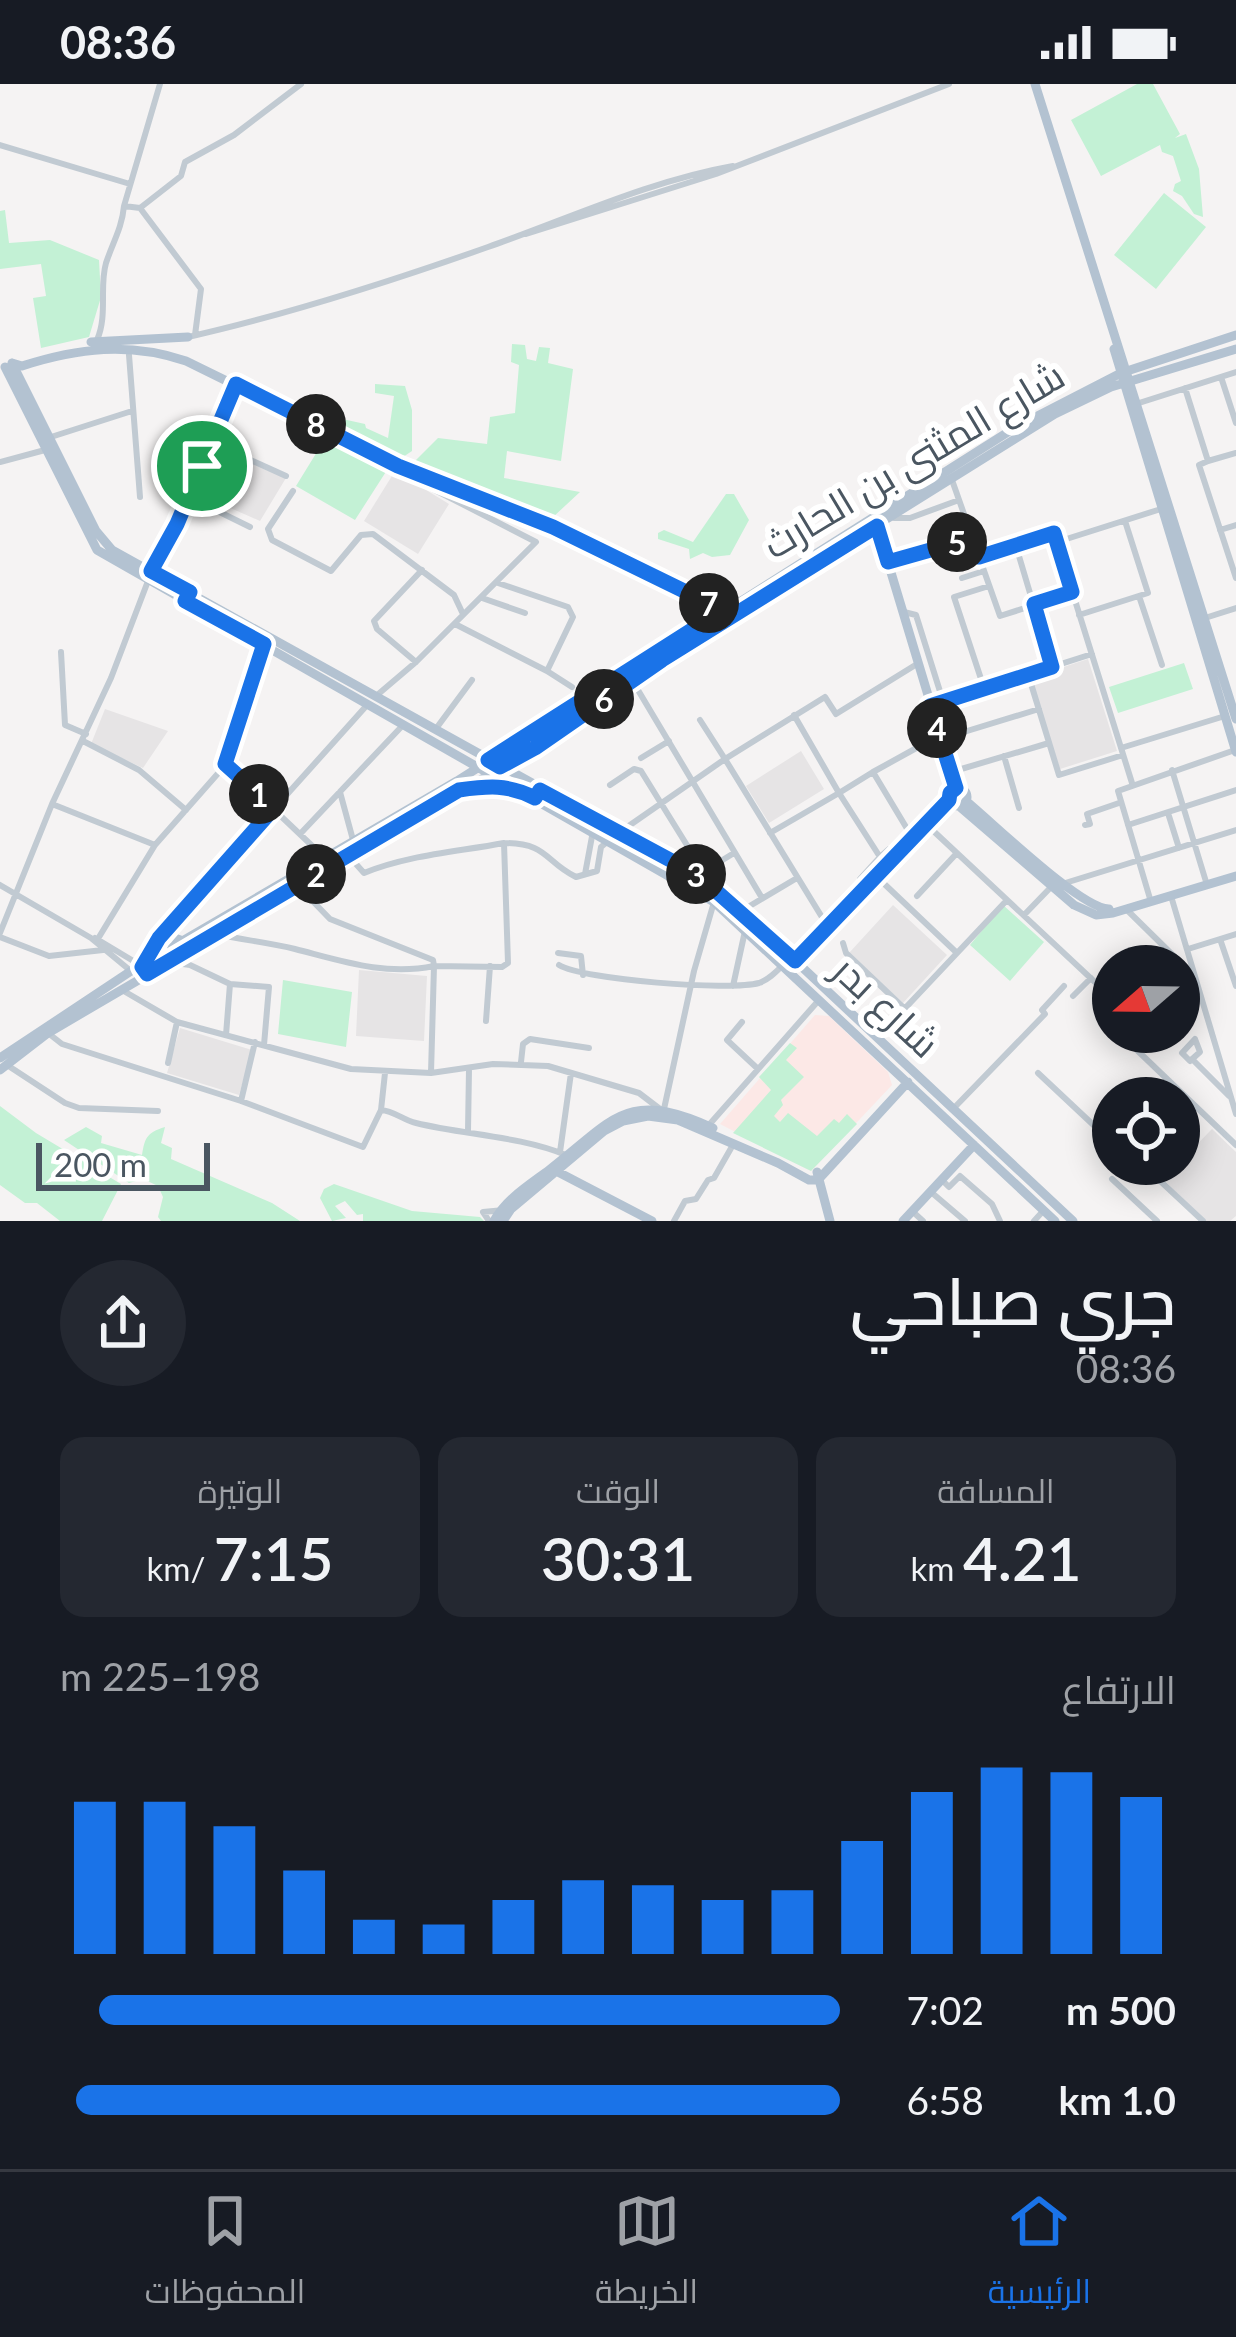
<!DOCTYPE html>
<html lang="ar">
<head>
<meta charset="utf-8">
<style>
	body { margin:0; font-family:Lato,Cairo,sans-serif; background:#242831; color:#f1f3f6; direction:rtl; height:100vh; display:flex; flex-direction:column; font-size:45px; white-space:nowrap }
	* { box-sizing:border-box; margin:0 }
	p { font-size:39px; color:#9ea1a6 }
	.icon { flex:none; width:66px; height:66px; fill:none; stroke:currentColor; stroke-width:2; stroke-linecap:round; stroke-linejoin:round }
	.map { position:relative; height:1137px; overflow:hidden; direction:ltr }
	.drawer { display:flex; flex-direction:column; background:#171b24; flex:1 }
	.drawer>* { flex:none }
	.needle { width:78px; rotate:250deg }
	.tools { position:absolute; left:1092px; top:861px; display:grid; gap:24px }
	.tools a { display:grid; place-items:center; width:108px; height:108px; border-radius:50%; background:#171b24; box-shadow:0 6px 30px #0003; font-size:60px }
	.scale { position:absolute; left:36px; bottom:30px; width:174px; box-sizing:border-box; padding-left:12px; border:6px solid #4a5661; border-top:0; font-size:33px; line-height:42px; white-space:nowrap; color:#4a5661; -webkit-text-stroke:9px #fff; paint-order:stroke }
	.pin { position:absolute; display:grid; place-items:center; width:102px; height:102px; color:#fff; margin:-51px; border:6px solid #fff; border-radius:50%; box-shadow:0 3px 12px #0007 }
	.km { position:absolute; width:60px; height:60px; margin:-30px; border-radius:50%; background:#222; color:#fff; font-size:33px; line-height:60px; text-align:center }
	.round { display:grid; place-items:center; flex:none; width:126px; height:126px; border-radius:63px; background:#242831 }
	.head { display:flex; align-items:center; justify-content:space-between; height:204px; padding:0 60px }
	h1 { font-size:66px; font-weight:600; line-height:90px }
	.stats { display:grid; grid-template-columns:repeat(3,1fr); gap:18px; height:204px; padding:12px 60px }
	.stats div { display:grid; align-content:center; border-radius:24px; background:#242831; text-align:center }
	.stats b { font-size:60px; font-weight:600 }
	.stats small { font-size:33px; font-weight:400 }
	.stats p { font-size:33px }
	.chart { height:336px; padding:24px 60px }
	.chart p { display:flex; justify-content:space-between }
	.chart svg { width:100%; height:216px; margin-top:12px; stroke:#1a73e8; stroke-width:6 }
	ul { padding:0 60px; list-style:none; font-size:39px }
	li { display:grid; grid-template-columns:192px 144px 1fr; align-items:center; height:90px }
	li i { height:30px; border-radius:15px; background:#1a73e8 }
	.status { display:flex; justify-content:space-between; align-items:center; height:84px; padding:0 60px; background:#171b24; direction:ltr }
	.status svg { height:33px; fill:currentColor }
	.tab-bar { display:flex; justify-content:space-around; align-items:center; height:168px; border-top:3px solid #363941; background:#171b24; font-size:33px; color:#9ea1a6 }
	.tab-bar a { display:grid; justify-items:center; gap:6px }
	.tab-bar .selected { color:#1a73e8 }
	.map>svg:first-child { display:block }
</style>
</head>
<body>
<div class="status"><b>08:36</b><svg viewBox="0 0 49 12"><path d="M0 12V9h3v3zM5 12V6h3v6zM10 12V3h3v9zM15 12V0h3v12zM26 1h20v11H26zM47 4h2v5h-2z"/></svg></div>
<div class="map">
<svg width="1236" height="1137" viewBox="0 0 1236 1137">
	<rect width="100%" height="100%" fill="#f5f3f3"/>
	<path fill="#e6e4e5" d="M215 363 286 394 260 437 194 408Z
		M395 387 449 420 418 470 364 437Z
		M1088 575 1117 667 1060 685 1030 594Z
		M105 625 168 647 143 684 91 660Z
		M801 667 824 705 769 739 746 702Z
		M893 821 947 871 903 919 849 869Z
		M359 886 427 892 424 957 356 952Z
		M180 944 252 966 239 1011 167 989Z
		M1212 1045 1236 1068V1132L1230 1137H1206L1163 1095Z"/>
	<path fill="#fce8e6" d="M815 931 829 932 888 988 892 1001 811 1087 720 1040Z"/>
	<path fill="#c3f1d5" d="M1137 0H1153L1180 50 1175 54 1186 50 1199 85 1203 133 1194 130 1182 112 1173 107 1175 100 1181 97 1173 72 1162 68 1160 61 1101 92 1071 36Z
		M1164 109 1206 143 1156 205 1114 171Z
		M5 126 9 159 50 156 99 176 101 213 89 253 41 264 33 214 46 212 41 180 0 185V127Z
		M512 260 525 261 527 275 536 277 539 263 550 264 548 279 573 285 561 377 507 367 504 394 580 408 552 434 412 380 438 354 487 360 490 333 515 329 519 281 511 278Z
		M375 300 405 302 412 326V367L400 375 336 344 338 334 365 340 366 344 388 354 394 312 375 309Z
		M328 350 389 383 355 436 296 402Z
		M726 410H734L749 436 730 471 712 473 703 469 690 475 689 465 658 455V449L664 446 693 458Z
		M1184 579 1193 605 1118 629 1109 603Z
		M1003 821 1044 858 1010 897 970 861Z
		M283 896 352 908 346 963 278 950Z
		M790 959 797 964 786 976 804 993 781 1016 783 1021 774 1032 780 1038 788 1029 817 1052 834 1035 839 1039 847 1030 857 1040 811 1087 733 1049 771 1006 759 993Z
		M0 1022 36 1049 121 1100 102 1137H60L37 1119H25L0 1101Z
		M86 1043 102 1052 101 1059 142 1071C145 1054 146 1049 165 1043L161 1059 172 1064 171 1075 272 1119 300 1137H161L158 1133 163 1113 158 1102 143 1095 129 1099 64 1056Z
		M334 1100 412 1127 480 1133 484 1137H363V1130L357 1131 345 1117 335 1122 346 1134 332 1137 320 1114 324 1105Z"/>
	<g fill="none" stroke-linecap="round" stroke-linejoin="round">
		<path stroke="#c1cad2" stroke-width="6" d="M0 61 130 100
			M124 122 140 124 181 92 185 78 234 51 301 0
			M140 124 201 205 195 251
			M526 150 716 90 949 0
			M188 253C290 230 389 198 488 163 568 135 649 97 733 82
			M97 256C108 231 99 203 106 179 113 158 122 144 124 122L160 0
			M129 271 140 413
			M1221 293 1236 339
			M1185 304 1208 377 1199 381 1236 494
			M1139 319 1236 288
			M51 353 132 327
			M213 359 286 392
			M1208 377 1236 369
			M0 378 45 366
			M952 396 1000 532 1072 509
			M293 407 268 445 272 456 331 487 361 451 373 450 454 511 462 528
			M187 412 250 443
			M894 434H910L959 416
			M1220 446 1236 441
			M1057 458 1161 425
			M1016 462 1052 583
			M979 473 1054 449 1132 699
			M890 478 972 454
			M151 487 177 440 236 300
			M962 494 984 487
			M1139 512 1162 581
			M482 514 525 529
			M904 528 916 531 943 617
			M1079 531 1148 509 1125 437
			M1205 534 1236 524
			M455 540 547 587 573 533 568 523 498 499
			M61 568 65 641 86 650
			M416 578 377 545 374 537 422 486
			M547 587 572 603
			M1028 590 1059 691 1123 671
			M632 596 762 814
			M984 604 954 513 989 502
			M376 612 416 578 536 458 429 403
			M930 622 1092 570
			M700 636 725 675 825 613 836 630 917 580
			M435 646 472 596
			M941 655 1039 625
			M83 657 139 686 186 726
			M1121 664 1225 632
			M1004 672 1019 724
			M641 674 669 657
			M225 679 325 774
			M1172 686 1207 801
			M873 688 940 651
			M951 688 1049 659
			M610 701 634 685 641 687 698 779V791L734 769
			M340 708 353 756
			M52 720 155 761
			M1168 729 1179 764
			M927 741 1113 915
			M1085 741 1090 740 1087 730 1119 719
			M1128 741 1236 706
			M620 748 725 675 828 843
			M301 749 404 640
			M770 749 839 709 794 631
			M899 767 889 765 880 773 839 709 873 688 912 753
			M348 771 364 789C408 771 456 768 504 759
			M585 790 593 747
			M877 793 957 869
			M1062 800 1236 746
			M0 801 91 854 132 888
			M297 801 330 835 433 876 434 882
			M862 803 860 795 880 773
			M917 812 957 769
			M1171 812 1236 1030
			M1151 818 1118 707 1235 666
			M1126 825 1192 890
			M743 826 797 794
			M1024 831 1052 802
			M0 849 52 720 111 594 148 497
			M220 851C245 856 270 859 295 865 342 877 385 892 434 882
			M0 853 49 872 103 866
			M95 854 140 881
			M1220 855 1236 902
			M96 858 155 761 221 686 263 563
			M843 859 846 869 905 925
			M1188 865 1236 850
			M558 869 581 872 583 891
			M146 874 170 841 368 620
			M169 878 190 881 230 900 226 951
			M559 881C584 896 729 907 759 899 768 896 775 889 782 882
			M1159 882 1170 870
			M230 900 269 903 264 961
			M733 902 745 847
			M122 906 177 938 351 985 431 989 493 980 548 982 639 1009 660 1025
			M1179 906 1197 900
			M1073 912 1091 894
			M1113 930 1106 937 1113 943
			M486 937 490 882
			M742 938 727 956 758 985
			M1118 948 1236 1061
			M48 949 62 960 241 1017 363 1063 381 1026C394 1027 403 1036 416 1039 465 1051 519 1052 566 1071
			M878 953 1007 816
			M1195 955 1200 968 1190 977 1182 969Z
			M1192 975 1229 1012
			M521 978 523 960 530 955 589 964
			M168 979 177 938
			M7 981 65 1019 79 1024 158 1027
			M431 989 434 882 502 883 508 879 504 759C548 759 544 777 576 793L597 787 601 763 607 758
			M1038 989 1103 1050
			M241 1017 255 958
			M664 1025 694 887 714 818
			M953 1025 1045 930 1042 926 1064 902
			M381 1026 385 989
			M708 1042 819 916
			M468 1047 469 985
			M560 1068 571 989
			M1142 1080 1203 1137
			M1112 1095 1157 1137
			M942 1096 949 1103 960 1092 992 1120 1000 1137
			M931 1108 965 1137
			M912 1127 923 1137
			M489 1137 483 1128 504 1126
			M674 1137 685 1117 696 1115 708 1096 714 1094 734 1059
			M1034 1137 1044 1126"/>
		<path stroke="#b3c2d1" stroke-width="9" d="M1035 0 1236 635
			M91 258 188 253
			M1114 265 1236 668
			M12 279 96 447 112 466 698 791 741 826 1073 1137
			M12 279 22 282C78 264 129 258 186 277L408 386 549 441 723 526
			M5 283 97 466 714 818 1055 1137
			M877 442 956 704
			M949 713a9 9 0 1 1 18 0a9 9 0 1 1-18 0Z
			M464 705 507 702
			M966 717C993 739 1081 825 1109 825
			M959 722 1074 821 1096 831 1113 829 1236 792
			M170 841 172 853 183 857
			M795 876 949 716
			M0 974 131 887 457 697 1016 343 1121 289 1236 251
			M0 986 48 949 535 664 686 560 1055 330 1111 303 1236 265
			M558 1088 652 1137
			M817 1088 830 1137
			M494 1137C506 1115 529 1101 549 1086 614 1036 625 1004 713 1044
			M503 1137 511 1125 604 1047 623 1037 648 1032 678 1036 778 1079 809 1096H818L908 998
			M903 1137 974 1061"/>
	</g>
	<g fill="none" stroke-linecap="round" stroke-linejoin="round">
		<g stroke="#fff" stroke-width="24">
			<path id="route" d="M236 300 398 382 553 443 723 526 488 676 500 683 535 664 662 576 877 442 888 478 973 454 979 473 1054 449 1072 508 1034 520 1052 583 930 622 956 704 950 709 949 716 795 877 698 791 540 706 535 714C508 700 488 702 459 706L147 890 142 883 159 854 274 724 225 680 264 560 185 517 190 508 151 487 177 440Z"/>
		</g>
		<use href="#route" stroke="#1a73e8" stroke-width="15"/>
	</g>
	<g text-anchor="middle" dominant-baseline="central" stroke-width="12" stroke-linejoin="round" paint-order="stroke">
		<g font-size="39" fill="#4a5661" stroke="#fff">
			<text transform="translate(913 375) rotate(-31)">شارع المثنى بن الحارث</text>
			<text transform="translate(887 922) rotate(43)">شارع بدر</text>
		</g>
	</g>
</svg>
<div class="tools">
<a><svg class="needle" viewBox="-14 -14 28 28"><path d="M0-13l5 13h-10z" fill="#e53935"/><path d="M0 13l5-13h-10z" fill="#9ea1a6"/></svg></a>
<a><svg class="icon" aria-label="locate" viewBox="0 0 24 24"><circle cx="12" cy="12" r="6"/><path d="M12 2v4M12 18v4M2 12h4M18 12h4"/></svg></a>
</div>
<div class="scale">200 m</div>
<div class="pin" style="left:202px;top:382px;background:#1e9e55"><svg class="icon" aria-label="arrive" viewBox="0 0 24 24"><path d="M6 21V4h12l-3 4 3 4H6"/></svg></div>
<b class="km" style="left:259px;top:710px">1</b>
<b class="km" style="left:316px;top:790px">2</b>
<b class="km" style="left:696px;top:790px">3</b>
<b class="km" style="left:937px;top:644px">4</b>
<b class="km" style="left:957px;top:458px">5</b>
<b class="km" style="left:604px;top:615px">6</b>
<b class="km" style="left:709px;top:519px">7</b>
<b class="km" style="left:316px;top:340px">8</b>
</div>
<section class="drawer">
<div class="head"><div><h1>جري صباحي</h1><p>08:36</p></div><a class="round"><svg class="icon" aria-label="share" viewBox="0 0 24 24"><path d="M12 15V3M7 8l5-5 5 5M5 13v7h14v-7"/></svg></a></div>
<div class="stats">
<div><p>المسافة</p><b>4.21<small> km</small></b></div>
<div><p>الوقت</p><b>30:31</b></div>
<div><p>الوتيرة</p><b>7:15<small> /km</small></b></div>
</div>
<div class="chart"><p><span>الارتفاع</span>198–225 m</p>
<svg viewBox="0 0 160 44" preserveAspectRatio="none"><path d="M5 44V13M15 44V13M25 44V18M35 44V27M45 44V37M55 44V38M65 44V33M75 44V29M85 44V30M95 44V33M105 44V31M115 44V21M125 44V11M135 44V6M145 44V7M155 44V12"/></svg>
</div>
<ul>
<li><b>500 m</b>7:02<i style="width:95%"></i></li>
<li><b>1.0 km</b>6:58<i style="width:98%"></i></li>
</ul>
</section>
<nav class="tab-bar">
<a class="selected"><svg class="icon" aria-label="home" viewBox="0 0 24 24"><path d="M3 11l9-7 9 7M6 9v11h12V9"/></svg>الرئيسية</a>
<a><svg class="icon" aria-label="map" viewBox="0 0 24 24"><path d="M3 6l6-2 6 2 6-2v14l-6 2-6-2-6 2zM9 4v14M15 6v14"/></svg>الخريطة</a>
<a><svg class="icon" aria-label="saved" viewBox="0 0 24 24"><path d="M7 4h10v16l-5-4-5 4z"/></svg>المحفوظات</a>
</nav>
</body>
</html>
